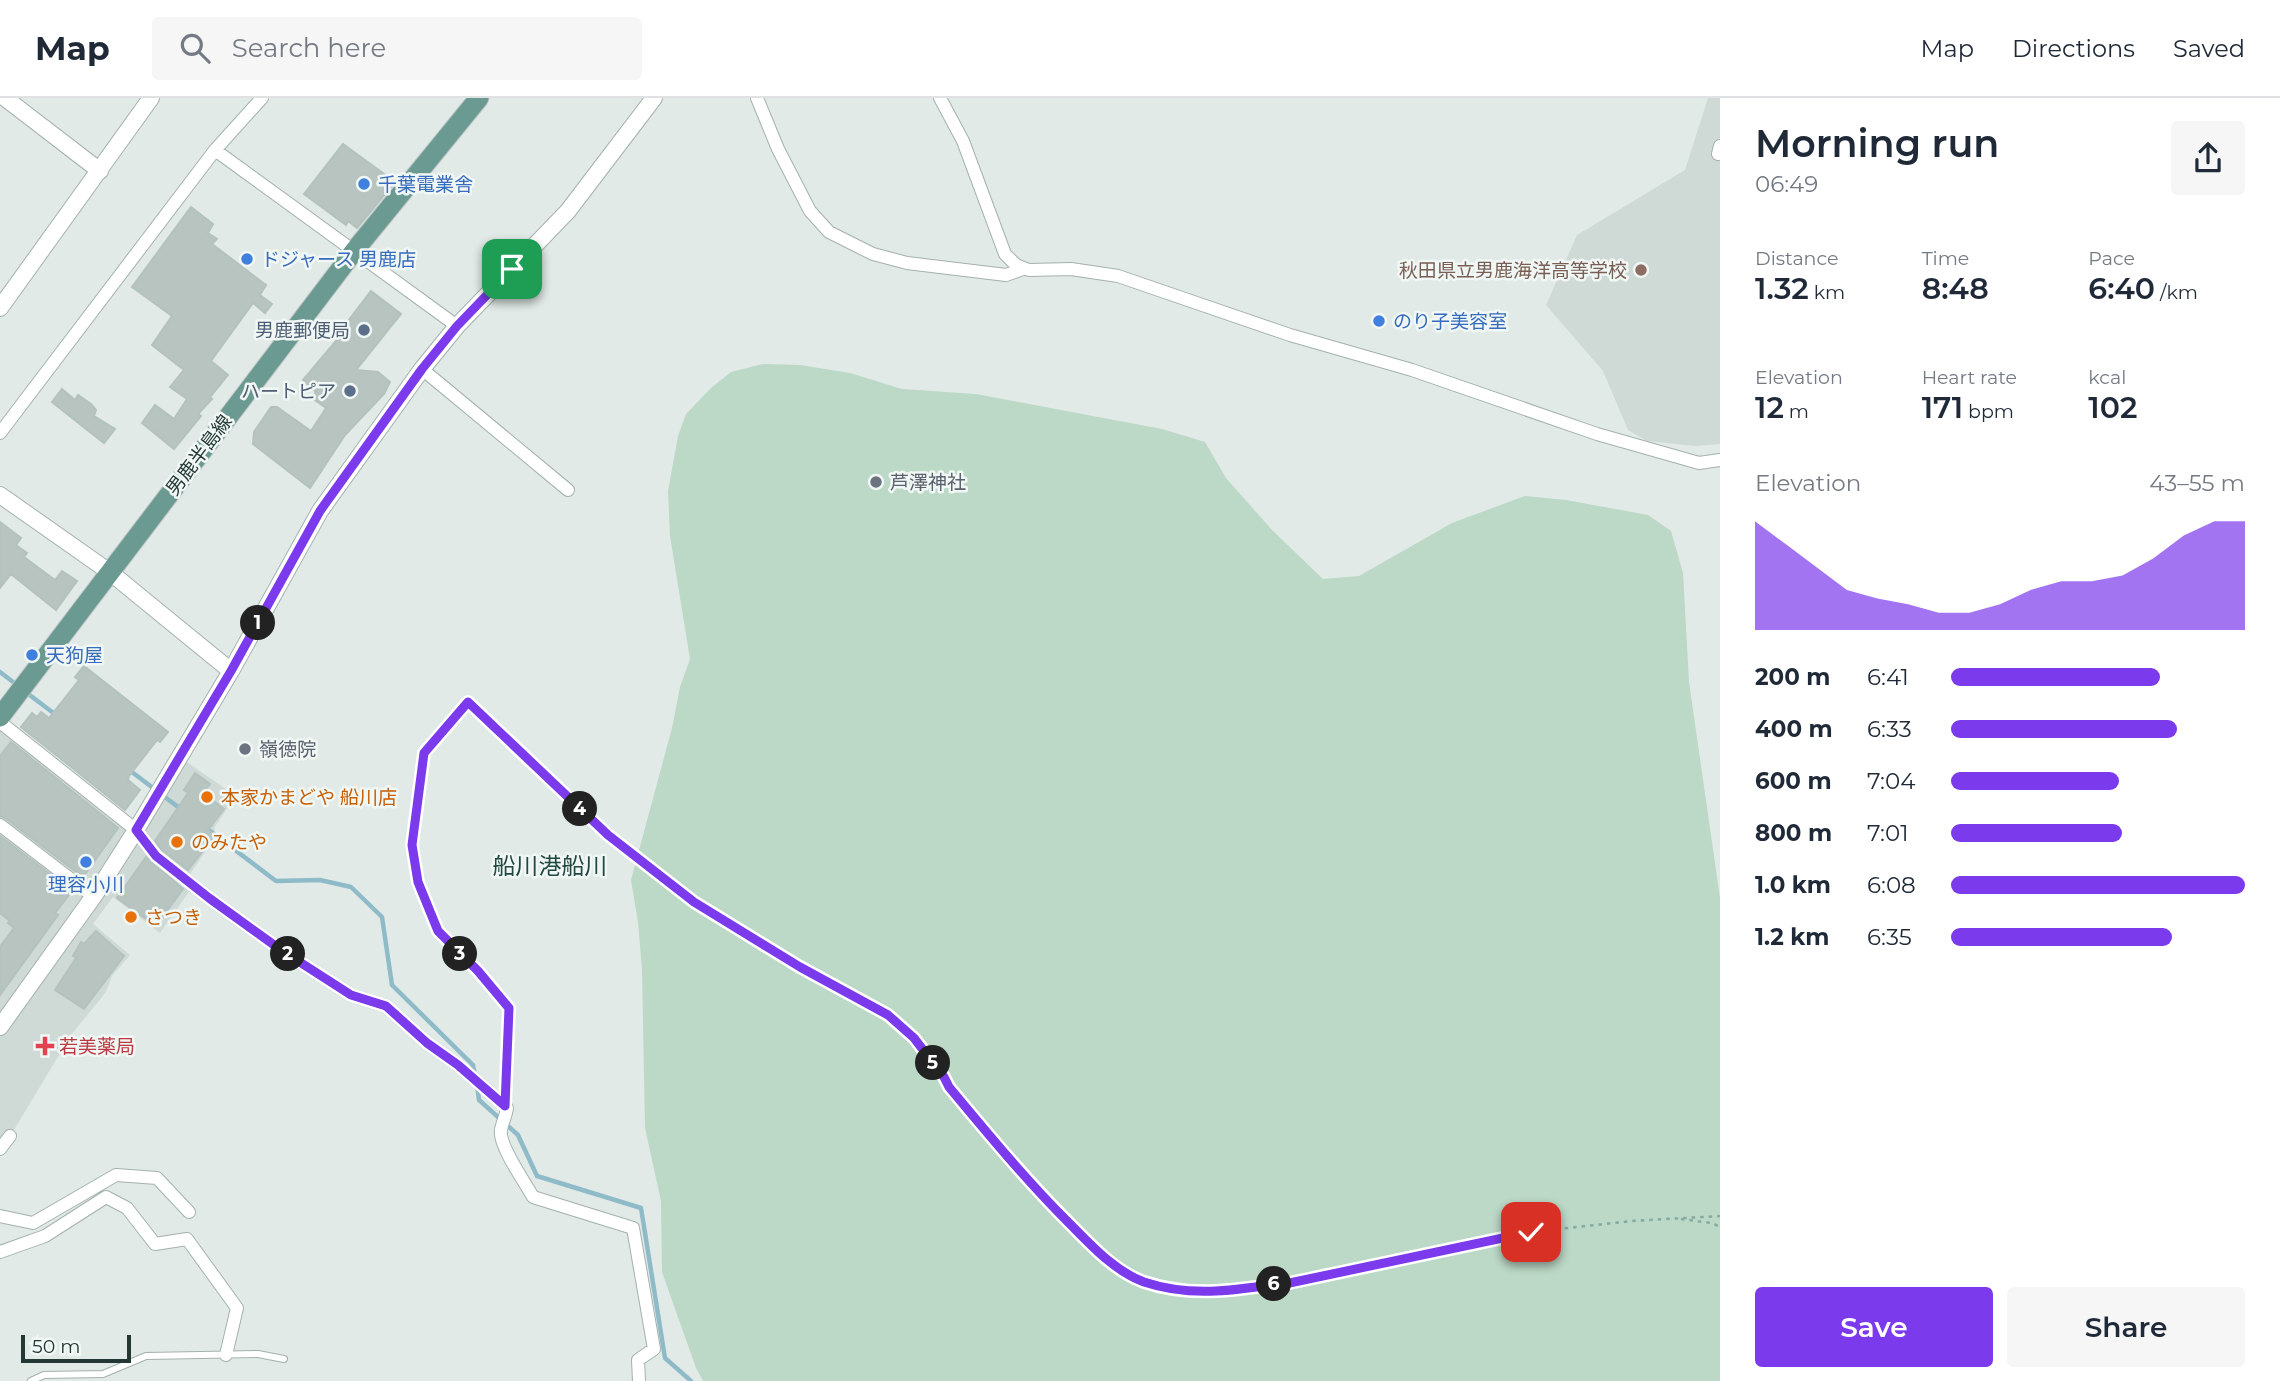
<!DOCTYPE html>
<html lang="en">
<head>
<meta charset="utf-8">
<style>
	body { margin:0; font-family:Montserrat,"Noto Sans JP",sans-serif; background:#f6f6f7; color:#1f2937; height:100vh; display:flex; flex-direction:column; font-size:26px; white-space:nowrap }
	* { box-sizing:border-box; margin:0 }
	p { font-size:23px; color:#747a83 }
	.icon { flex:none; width:38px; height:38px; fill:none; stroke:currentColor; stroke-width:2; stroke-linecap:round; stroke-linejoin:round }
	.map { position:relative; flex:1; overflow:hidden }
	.side { display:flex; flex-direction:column; background:#fff; width:560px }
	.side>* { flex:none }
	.scale { position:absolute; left:21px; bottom:18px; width:110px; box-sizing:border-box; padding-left:7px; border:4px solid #233834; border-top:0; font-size:19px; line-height:24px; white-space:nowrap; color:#233834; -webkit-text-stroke:5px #f1f7f4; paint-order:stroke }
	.pin { position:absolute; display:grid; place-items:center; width:60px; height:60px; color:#fff; margin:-30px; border-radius:14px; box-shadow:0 4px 10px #0006 }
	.km { position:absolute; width:35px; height:35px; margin:-18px; border-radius:50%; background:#222; color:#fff; font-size:19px; line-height:35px; text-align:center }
	.round { display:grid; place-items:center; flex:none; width:74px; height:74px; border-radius:7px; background:#f6f6f7 }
	.headline { display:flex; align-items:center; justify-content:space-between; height:119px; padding:0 35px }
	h1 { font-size:38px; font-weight:600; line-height:52px }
	.figures { display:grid; grid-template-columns:repeat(3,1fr); gap:10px; height:119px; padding:7px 35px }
	.figures div { display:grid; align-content:center }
	.figures b { font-size:30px; font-weight:600 }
	.figures small { font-size:19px; font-weight:400 }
	.figures p { font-size:19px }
	.chart { height:196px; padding:14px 35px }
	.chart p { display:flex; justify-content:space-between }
	.chart svg { width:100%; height:126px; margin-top:7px; fill:#7c3aed; opacity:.7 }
	.action { display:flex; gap:14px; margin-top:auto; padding:14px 35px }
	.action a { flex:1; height:80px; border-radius:7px; background:#7c3aed; color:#fff; font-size:28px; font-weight:600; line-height:80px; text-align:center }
	.action a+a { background:#f6f6f7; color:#1f2937 }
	ul { padding:0 35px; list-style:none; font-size:23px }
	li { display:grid; grid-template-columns:112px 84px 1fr; align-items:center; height:52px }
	li i { height:18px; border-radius:9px; background:#7c3aed }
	header { display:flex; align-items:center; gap:42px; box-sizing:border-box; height:98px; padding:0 35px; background:#fff; border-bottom:2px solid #e0e1e3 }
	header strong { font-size:33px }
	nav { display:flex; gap:38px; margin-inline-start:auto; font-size:24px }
	.search { width:490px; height:63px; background:#f6f6f7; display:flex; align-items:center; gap:18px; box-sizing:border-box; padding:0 24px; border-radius:7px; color:#747a83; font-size:26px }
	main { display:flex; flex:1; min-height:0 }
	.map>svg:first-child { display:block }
</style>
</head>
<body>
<header>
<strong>Map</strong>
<div class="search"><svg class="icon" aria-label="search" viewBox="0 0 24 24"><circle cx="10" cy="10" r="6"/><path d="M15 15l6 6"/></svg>Search here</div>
<nav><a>Map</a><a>Directions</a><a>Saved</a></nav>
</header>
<main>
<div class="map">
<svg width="1720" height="1283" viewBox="0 0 1720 1283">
	<rect width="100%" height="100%" fill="#e1eae7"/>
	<path fill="#cfd9d6" d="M1708 0H1720V346L1695 348 1647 343 1628 332 1603 273 1546 207 1577 137 1685 72Z
		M0 624 136 732 181 660 236 698 214 730 216 738 190 776 193 788 160 835 113 799 93 826 130 857 112 878 106 894 71 937 0 1055Z"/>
	<path fill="#bcd8c6" d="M763 266 800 267 850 275 902 291 976 296 1162 331 1205 344 1226 380 1272 432 1323 481 1359 478 1452 425 1525 398 1566 402 1648 417 1671 433 1683 475 1689 584 1720 800V1283H703L696 1270 662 1174 661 1103 645 1030 642 871 638 824 631 782 672 630 680 589 690 561 670 438 668 393 678 338 686 316 711 290 731 274Z"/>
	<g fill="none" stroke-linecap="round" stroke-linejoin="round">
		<path stroke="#8fbbc9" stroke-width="4.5" d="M0 574 17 587
			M27 595 56 617
			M128 671 182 712
			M206 730 276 783 320 782 351 789 382 819 392 887 473 967 475 978
			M477 987 479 1002 518 1037 537 1078 641 1110 665 1260 691 1283"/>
	</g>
	<path fill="#b7c4c0" stroke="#b4c2be" stroke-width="2" d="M343 46 395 84 357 130 348 123 346 127 304 96Z
		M191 109 213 126 208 135 217 141 212 146 266 187 260 197 272 206 265 215 253 205 211 263 228 277 210 299 212 301 198 316 201 318 174 351 142 325 155 307 174 321 187 301 170 289 184 272 152 247 172 218 132 189Z
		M371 193 401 216 356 272 378 274 390 284 384 296 345 337 310 390 253 346 254 334 271 309H277L311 333 326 310 312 300 316 294 303 282 341 237 339 235Z
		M62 291 75 302 78 297 91 306 96 312 94 318 115 331 104 345 52 304Z
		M0 424 21 440 16 447 27 455 24 459 55 482 62 473 77 483 56 512 11 476 0 490Z
		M84 568 168 634 160 644 157 642 129 678 128 682 140 692 125 712 21 629 32 615 37 619 41 614 49 620 79 582 75 579Z
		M11 644 118 730 83 779 5 720 0 718V658Z
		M195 675 210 686 203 695 224 711 208 732 215 737 188 772 162 752 155 743 188 695 184 692Z
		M0 738 72 793 55 815 58 817 0 897V849L14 830 8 825 10 823 0 815Z
		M146 759 183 791 156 828 117 800Z
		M96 833 124 858 84 911 55 892 76 860 73 858 81 844 84 846Z"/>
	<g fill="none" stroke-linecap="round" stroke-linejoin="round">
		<g stroke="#a4b1ae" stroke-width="8">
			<path id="service" d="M468 604 424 655 412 747 418 784 437 833 478 873 508 910 505 1006
				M31 1283 44 1277 103 1276 146 1258 258 1256 284 1261"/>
		</g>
		<g stroke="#a4b1ae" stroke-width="14">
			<path id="minor" d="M757 0 778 51 810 113 829 134 873 156 907 165 1006 177 1023 171
				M940 0 963 43 1005 156 1016 167 1029 172 1071 171 1118 178 1290 237 1412 272 1597 336 1699 365 1720 362
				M215 52 457 228
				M1718 56 1720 48
				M422 271 568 392
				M0 335 215 52 262 0
				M0 624 136 732 156 758 209 800 281 852 351 897 386 908 427 945 458 967 505 1008 507 1010C506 1018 502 1025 501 1032 498 1047 525 1084 533 1099L633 1130 654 1251 638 1262 639 1283
				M0 727 94 799
				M0 1051 10 1038
				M0 1118 33 1125 116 1077 157 1080 189 1114
				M0 1154 45 1138 106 1099 127 1110 155 1146 187 1141 237 1210 226 1257"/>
		</g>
		<g stroke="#a4b1ae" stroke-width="18">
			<path id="tertiary" d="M5 0 100 73
				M0 210 151 0
				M0 397 111 475 231 573
				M0 929 96 795 136 732 231 573 320 413 422 271 457 228 568 113 654 0"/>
		</g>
		<g stroke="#c1c7c6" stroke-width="21">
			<path id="primary" d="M0 619 355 152 479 0"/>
		</g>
		<path stroke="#85aaa1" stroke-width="2.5" stroke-dasharray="3.5 5" stroke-linecap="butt" d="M475 611 608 737 694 804 800 869 888 917 914 940 944 979 949 989C988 1036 1026 1082 1069 1125 1091 1147 1114 1173 1144 1184 1190 1199 1231 1193 1276 1186L1280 1187 1531 1134 1632 1123 1720 1118
			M1681 1121 1712 1125 1720 1129"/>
		<use href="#service" stroke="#fff" stroke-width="6"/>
		<use href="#minor" stroke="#fff" stroke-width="12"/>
		<use href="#tertiary" stroke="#fff" stroke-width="16"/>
		<use href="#primary" stroke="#6b9a92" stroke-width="19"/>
	</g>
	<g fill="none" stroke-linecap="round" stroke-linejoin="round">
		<g stroke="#fff" stroke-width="14">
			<path id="route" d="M512 171 457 228 422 271 320 413 231 573 136 732 156 758 209 800 281 852 351 897 386 908 427 945 458 967 505 1008 509 910 478 873 438 833 418 784 412 747 424 655 468 604 608 737 694 804 800 869 888 917 914 940 944 979 949 989C988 1036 1026 1082 1069 1125 1091 1147 1114 1173 1144 1184 1189 1199 1231 1193 1276 1186L1280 1187 1531 1134"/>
		</g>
		<use href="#route" stroke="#7c3aed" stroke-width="9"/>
	</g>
	<g fill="#3f7fe0" stroke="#f1f7f4" stroke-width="2.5">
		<circle cx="364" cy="86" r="7"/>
		<circle cx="247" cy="161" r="7"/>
		<circle cx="1379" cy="223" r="7"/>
		<circle cx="32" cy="557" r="7"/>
		<circle cx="86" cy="764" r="7"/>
	</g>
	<circle fill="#8d6e63" stroke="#f1f7f4" stroke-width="2.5" cx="1641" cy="172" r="7"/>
	<g fill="#5c6f8a" stroke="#f1f7f4" stroke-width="2.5">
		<circle cx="364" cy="232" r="7"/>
		<circle cx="350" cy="293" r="7"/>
	</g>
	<g fill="#6b7280" stroke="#f1f7f4" stroke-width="2.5">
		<circle cx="876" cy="384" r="7"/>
		<circle cx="245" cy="651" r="7"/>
	</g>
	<g fill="#e8710a" stroke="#f1f7f4" stroke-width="2.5">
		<circle cx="207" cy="699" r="7"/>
		<circle cx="177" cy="744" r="7"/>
		<circle cx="131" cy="819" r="7"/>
	</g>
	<path fill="#e0444e" stroke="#f1f7f4" stroke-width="2.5" d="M41.5 937.5h7v7h7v7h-7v7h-7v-7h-7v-7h7z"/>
	<g text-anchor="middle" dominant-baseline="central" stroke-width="5" stroke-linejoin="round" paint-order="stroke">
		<g font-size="19" fill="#366cbe" stroke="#f1f7f4" text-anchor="start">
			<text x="378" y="86">千葉電業舎</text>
			<text x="261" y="161">ドジャース 男鹿店</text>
			<text x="1393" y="223">のり子美容室</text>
			<text x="46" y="557">天狗屋</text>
			<text x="86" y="786" text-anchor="middle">理容小川</text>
		</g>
		<g font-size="19" fill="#785e54" stroke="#f1f7f4" text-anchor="end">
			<text x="1627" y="172">秋田県立男鹿海洋高等学校</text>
		</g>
		<g font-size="19" fill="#4e5e75" stroke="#f1f7f4" text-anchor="end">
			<text x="350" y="232">男鹿郵便局</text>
			<text x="336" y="293">ハートピア</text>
		</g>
		<g font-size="19" fill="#233834" stroke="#f1f7f4">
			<text transform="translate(199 357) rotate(-53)">男鹿半島線</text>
		</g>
		<g font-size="19" fill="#5b616d" stroke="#f1f7f4" text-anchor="start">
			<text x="890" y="384">芦澤神社</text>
			<text x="259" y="651">嶺徳院</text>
		</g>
		<g font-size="19" fill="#c56008" stroke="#f1f7f4" text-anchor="start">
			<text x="221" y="699">本家かまどや 船川店</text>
			<text x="191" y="744">のみたや</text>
			<text x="145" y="819">さつき</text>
		</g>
		<g font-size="19" fill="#be3a42" stroke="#f1f7f4" text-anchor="start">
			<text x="59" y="948">若美薬局</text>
		</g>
		<g font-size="23" fill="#224842" stroke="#f1f7f4">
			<text x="550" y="768">船川港船川</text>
		</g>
	</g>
</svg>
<div class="scale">50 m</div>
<div class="pin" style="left:512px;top:171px;background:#1e9e55"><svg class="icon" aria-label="arrive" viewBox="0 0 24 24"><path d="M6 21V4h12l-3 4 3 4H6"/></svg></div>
<div class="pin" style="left:1531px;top:1134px;background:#d93025"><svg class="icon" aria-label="check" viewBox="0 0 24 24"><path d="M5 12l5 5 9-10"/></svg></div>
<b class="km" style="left:258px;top:525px">1</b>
<b class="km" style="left:288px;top:856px">2</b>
<b class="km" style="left:460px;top:856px">3</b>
<b class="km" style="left:580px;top:711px">4</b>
<b class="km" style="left:933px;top:965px">5</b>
<b class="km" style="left:1274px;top:1186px">6</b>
</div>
<section class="side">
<div class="headline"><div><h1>Morning run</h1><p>06:49</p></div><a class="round"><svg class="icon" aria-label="share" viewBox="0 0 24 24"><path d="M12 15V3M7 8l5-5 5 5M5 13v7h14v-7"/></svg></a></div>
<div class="figures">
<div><p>Distance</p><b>1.32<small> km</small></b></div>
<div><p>Time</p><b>8:48</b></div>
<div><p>Pace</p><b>6:40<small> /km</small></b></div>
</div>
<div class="figures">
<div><p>Elevation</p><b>12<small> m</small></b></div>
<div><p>Heart rate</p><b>171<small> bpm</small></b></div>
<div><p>kcal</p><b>102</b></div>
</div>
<div class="chart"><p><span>Elevation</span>43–55 m</p>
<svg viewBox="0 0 160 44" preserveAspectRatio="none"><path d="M0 44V6L10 14L20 22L30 30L40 33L50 35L60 38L70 38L80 35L90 30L100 27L110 27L120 25L130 19L140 11L150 6L160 6V44z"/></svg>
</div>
<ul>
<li><b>200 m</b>6:41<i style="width:71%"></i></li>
<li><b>400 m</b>6:33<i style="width:77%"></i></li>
<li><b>600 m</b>7:04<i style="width:57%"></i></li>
<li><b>800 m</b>7:01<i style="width:58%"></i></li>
<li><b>1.0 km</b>6:08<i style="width:100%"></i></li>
<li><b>1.2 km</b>6:35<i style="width:75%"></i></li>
</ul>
<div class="action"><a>Save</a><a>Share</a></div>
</section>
</main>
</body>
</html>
